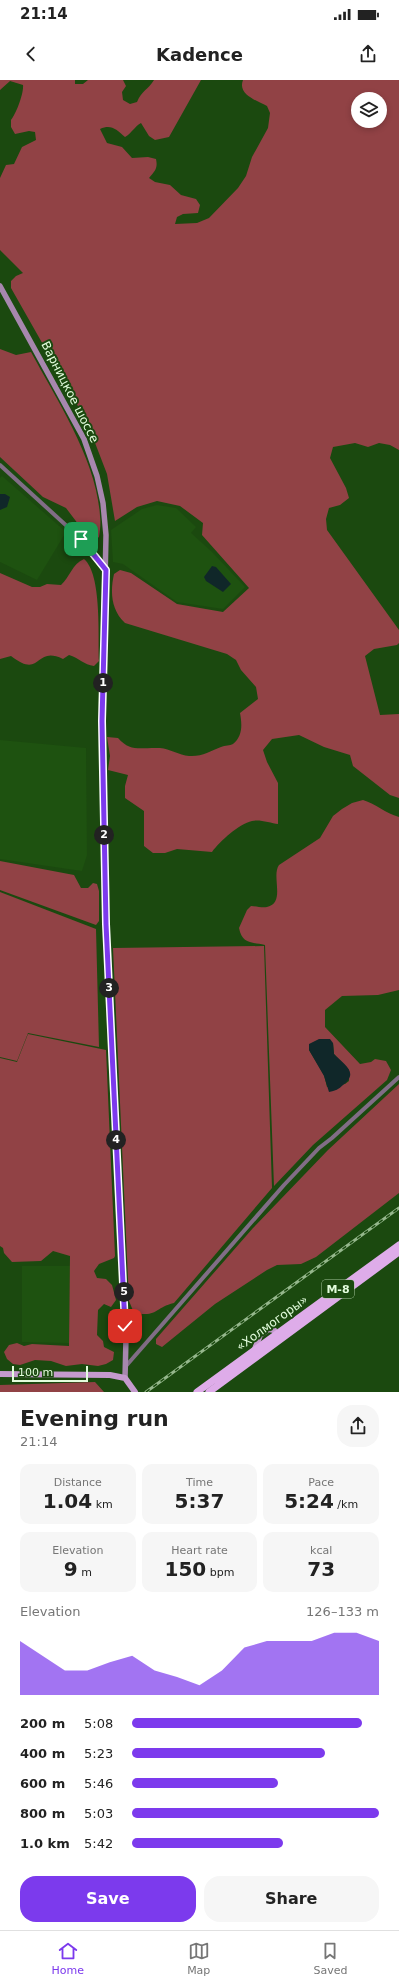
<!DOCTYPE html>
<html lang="en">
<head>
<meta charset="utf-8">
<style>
	body { margin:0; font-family:"DejaVu Sans",sans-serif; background:#f6f6f6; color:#222; height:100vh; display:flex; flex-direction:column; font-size:15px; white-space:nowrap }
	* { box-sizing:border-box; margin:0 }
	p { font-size:13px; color:#767676 }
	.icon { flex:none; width:22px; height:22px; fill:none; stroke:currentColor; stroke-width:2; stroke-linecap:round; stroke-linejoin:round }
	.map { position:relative; height:1312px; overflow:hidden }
	.panel { display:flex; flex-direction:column; background:#fff; flex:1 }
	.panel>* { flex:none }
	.controls { position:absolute; left:351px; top:12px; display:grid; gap:8px }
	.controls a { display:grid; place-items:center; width:36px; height:36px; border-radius:50%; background:#fff; box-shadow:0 2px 6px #0003; font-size:20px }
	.scale { position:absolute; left:12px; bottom:10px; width:76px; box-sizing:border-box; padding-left:4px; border:2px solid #e3fddd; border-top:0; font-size:11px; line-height:14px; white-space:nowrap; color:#e3fddd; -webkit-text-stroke:3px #1b490f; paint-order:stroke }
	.pin { position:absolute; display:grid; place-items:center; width:34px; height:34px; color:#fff; margin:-17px; border-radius:8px; box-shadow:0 2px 6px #0006 }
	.km { position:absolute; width:20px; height:20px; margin:-10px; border-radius:50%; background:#222; color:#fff; font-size:11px; line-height:20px; text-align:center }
	.round { display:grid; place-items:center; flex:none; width:42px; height:42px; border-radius:16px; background:#f6f6f6 }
	.head { display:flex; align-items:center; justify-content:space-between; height:68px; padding:0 20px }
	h1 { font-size:22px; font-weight:600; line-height:30px }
	.stats { display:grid; grid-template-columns:repeat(3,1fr); gap:6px; height:68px; padding:4px 20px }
	.stats div { display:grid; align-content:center; border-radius:10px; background:#f6f6f6; text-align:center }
	.stats b { font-size:20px; font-weight:600 }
	.stats small { font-size:11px; font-weight:400 }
	.stats p { font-size:11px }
	.chart { height:112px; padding:8px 20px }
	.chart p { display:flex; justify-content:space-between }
	.chart svg { width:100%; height:72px; margin-top:4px; fill:#7c3aed; opacity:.7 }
	.cta { display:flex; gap:8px; margin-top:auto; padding:8px 20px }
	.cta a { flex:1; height:46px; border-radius:16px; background:#7c3aed; color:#fff; font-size:16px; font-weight:600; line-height:46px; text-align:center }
	.cta a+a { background:#f6f6f6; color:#222 }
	ul { padding:0 20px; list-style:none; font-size:13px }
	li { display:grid; grid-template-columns:64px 48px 1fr; align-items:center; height:30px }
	li i { height:10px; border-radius:5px; background:#7c3aed }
	.status { display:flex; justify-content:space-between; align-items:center; height:28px; padding:0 20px; background:#fff; direction:ltr }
	.status svg { height:11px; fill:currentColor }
	header { display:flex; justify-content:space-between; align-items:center; height:52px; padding:0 20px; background:#fff; font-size:18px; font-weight:600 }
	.menu { display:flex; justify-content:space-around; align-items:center; height:56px; border-top:1px solid #e0e0e0; background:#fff; font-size:11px; color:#767676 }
	.menu a { display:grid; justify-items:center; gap:2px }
	.menu .selected { color:#7c3aed }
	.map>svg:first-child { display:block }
</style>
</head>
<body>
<div class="status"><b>21:14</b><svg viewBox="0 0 49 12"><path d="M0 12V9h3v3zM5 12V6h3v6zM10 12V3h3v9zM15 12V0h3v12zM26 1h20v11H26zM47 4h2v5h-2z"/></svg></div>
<header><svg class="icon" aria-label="back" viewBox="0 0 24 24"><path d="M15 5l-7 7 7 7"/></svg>Kadence<svg class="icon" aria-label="share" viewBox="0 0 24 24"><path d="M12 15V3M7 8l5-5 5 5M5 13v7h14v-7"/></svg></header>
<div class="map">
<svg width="399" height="1312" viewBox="0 0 399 1312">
	<rect width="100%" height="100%" fill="#1b490f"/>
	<path fill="#1e5210" d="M2 396 66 452 37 500 0 482V398Z
		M157 425 176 428 196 447 191 453 212 472 245 507 223 529 177 522 123 484 113 482 111 450 142 429Z
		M0 660 86 668 87 775 82 791 0 779Z
		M22 1186H70L69 1263 22 1262Z"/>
	<path fill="#914245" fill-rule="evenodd" d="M0 0H75V4H83L88 0H123L126 6 122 12 123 20 130 24 137 22C142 10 148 10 154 0H201L169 57 155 60 149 56 141 43C134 47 132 53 125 57 116 49 111 44 100 49L107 63 122 67 132 78 148 77 156 79C158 88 155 91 149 98L155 102 170 105 181 115 196 119 200 125 198 133 183 134 177 137 175 144 197 143 209 138 238 108 246 96 252 77 268 48 270 33 267 26C258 21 237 15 243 0H399V370L390 365 379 363 368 367 355 363 333 367 330 378 346 408 349 418 340 425 329 428 326 439 327 450 399 550V563L397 565 374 569 365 576 380 635 399 634V718L390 715 353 686 350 675 324 667 299 655 272 659 263 670 267 682 278 703V744C271 743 259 739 252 741 239 744 220 761 212 772L177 769 165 773H153L144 766V731L125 718V706L128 695 108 690 110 676 107 657 118 658C131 673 142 667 160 668 170 669 179 675 189 676 202 677 210 671 221 667 225 665 230 666 233 664 243 656 242 644 240 633L258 619 256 607 241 590 236 580 227 574 125 543C111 530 110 512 114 494L120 490 131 493 177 524 223 532 249 508 202 455 203 443 180 426 157 421 137 427 115 441 107 394 87 342 11 208V201L16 196 23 193 0 170V98L6 85 14 84 22 67 36 60 35 52 29 51 15 54 11 47V40C16 34 24 13 23 5L10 1 0 10ZM358 19H380V41H358Z
		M0 269 16 275 31 272C57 320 97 381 100 436 101 443 100 450 99 457L95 460 88 457 66 428 43 417 0 377Z
		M84 479C102 494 98 557 99 581L94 586C84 585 79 578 69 575L63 579C34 565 42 600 11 576L0 579V493L32 507H40L47 504 61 505C70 497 72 484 84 479Z
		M363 720C376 724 385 733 399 737V910L378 915 342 916 325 930V947L360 984 371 982 375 979 386 981 391 990 387 1000 313 1065 274 1106 265 865C251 862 242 864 239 848L247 830 251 826C256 826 262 828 267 827 286 823 271 796 279 785L320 758 333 736 342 729 352 723ZM333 963 334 974 349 990V1001L345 1004 327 1007 324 995 309 970Z
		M0 781 74 795 81 808H88L93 803 97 804 99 811V841L96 845 0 810Z
		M0 812 96 849 99 967 28 953 17 981 0 977Z
		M264 866 272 1108 174 1223C153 1228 160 1237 134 1233L129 1221 113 868Z
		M28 954 106 970 115 1176 114 1178 99 1184 94 1191 97 1198 106 1199 112 1205 116 1220 111 1227 104 1224 98 1230 97 1255 103 1261 104 1267 114 1272 113 1280 106 1284 98 1286 82 1284 66 1286 51 1281 35 1280 20 1285 13 1284 7 1279 4 1272 9 1265 17 1263 24 1266 32 1264 69 1266 70 1176 53 1171 41 1181 12 1182 4 1173 3 1168 0 1166V978L17 982Z
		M399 1004V1113L316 1177 301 1184 277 1185 267 1190 215 1224 162 1267 156 1264V1259L253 1148 328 1070Z
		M95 1302 104 1312H0V1305Z"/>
	<path fill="#102729" d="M0 414H5L10 417 7 427 0 430Z
		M212 486 216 487 231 504 223 512 206 501 204 497Z
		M319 959H330L333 963 334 974C343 984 360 992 343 1005 339 1009 335 1011 329 1012L324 996 309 970V964Z"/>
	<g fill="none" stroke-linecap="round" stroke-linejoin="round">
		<path stroke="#816d86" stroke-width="4" d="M0 385 81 459 105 489
			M126 1286 284 1105 319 1068 332 1058 399 997"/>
		<path stroke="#a787ae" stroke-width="5.5" d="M0 206 84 359 97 396 103 423 106 455 102 641 106 844 126 1258 125 1298"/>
		<path stroke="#c49acd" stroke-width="6" d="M255 1269 260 1255 269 1249 274 1250 278 1258
			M0 1294 110 1295 125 1298 135 1312"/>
		<path stroke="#deace9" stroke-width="7" d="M197 1312 399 1165
			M209 1312 399 1172"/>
		<g stroke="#95b78c" stroke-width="3">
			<path id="rail" d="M146 1312 399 1128"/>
		</g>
		<use href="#rail" stroke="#1b490f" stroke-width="1.5" stroke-dasharray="4.5" stroke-linecap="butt"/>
	</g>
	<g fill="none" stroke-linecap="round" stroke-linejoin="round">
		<g stroke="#fff" stroke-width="8">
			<path id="route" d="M81 459 106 490 102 641 106 844 125 1246"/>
		</g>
		<use href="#route" stroke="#7c3aed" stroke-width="5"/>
	</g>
	<g text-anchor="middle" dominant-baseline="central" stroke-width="4" stroke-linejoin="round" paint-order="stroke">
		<rect fill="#1b490f" stroke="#a7c79f" stroke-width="1" x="322" y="1200" width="32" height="18" rx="3"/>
		<g font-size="11" font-weight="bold" fill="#e3fddd">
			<text x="338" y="1209">М-8</text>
		</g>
		<g font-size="12" fill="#e3fddd" stroke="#1b490f">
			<text transform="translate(70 312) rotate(63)">Варницкое шоссе</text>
			<text transform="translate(272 1243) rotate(-36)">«Холмогоры»</text>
		</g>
	</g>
</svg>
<div class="controls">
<a><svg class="icon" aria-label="layers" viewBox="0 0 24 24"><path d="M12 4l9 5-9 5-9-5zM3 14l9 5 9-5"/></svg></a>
</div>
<div class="scale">100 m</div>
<div class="pin" style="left:81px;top:459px;background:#1e9e55"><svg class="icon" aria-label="arrive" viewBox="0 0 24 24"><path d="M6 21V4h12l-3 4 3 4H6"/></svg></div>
<div class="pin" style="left:125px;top:1246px;background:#d93025"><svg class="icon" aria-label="check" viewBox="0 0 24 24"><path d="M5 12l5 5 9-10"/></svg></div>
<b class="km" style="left:103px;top:603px">1</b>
<b class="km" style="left:104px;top:755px">2</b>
<b class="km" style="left:109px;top:908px">3</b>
<b class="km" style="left:116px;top:1060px">4</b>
<b class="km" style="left:124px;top:1212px">5</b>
</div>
<section class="panel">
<div class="head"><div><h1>Evening run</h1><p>21:14</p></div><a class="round"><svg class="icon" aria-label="share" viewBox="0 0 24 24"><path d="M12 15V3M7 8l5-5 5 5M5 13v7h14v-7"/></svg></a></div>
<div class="stats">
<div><p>Distance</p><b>1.04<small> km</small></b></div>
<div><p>Time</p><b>5:37</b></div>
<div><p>Pace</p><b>5:24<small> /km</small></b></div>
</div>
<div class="stats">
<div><p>Elevation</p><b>9<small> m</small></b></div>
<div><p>Heart rate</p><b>150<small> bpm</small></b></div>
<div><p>kcal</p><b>73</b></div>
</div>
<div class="chart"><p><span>Elevation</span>126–133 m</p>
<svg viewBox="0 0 160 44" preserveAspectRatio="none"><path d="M0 44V11L10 20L20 29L30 29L40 24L50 20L60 29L70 33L80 38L90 29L100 15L110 11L120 11L130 11L140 6L150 6L160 11V44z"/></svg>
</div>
<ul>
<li><b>200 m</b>5:08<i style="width:93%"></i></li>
<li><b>400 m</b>5:23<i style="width:78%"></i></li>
<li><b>600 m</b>5:46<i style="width:59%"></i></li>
<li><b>800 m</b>5:03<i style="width:100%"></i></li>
<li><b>1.0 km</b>5:42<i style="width:61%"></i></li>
</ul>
<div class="cta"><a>Save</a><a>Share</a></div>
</section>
<nav class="menu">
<a class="selected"><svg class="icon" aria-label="home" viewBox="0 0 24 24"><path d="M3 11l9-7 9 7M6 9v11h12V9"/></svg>Home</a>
<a><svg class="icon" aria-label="map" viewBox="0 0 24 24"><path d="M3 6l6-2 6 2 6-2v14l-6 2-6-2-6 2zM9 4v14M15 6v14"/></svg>Map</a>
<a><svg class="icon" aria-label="saved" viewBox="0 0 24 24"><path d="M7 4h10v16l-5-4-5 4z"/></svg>Saved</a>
</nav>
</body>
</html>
